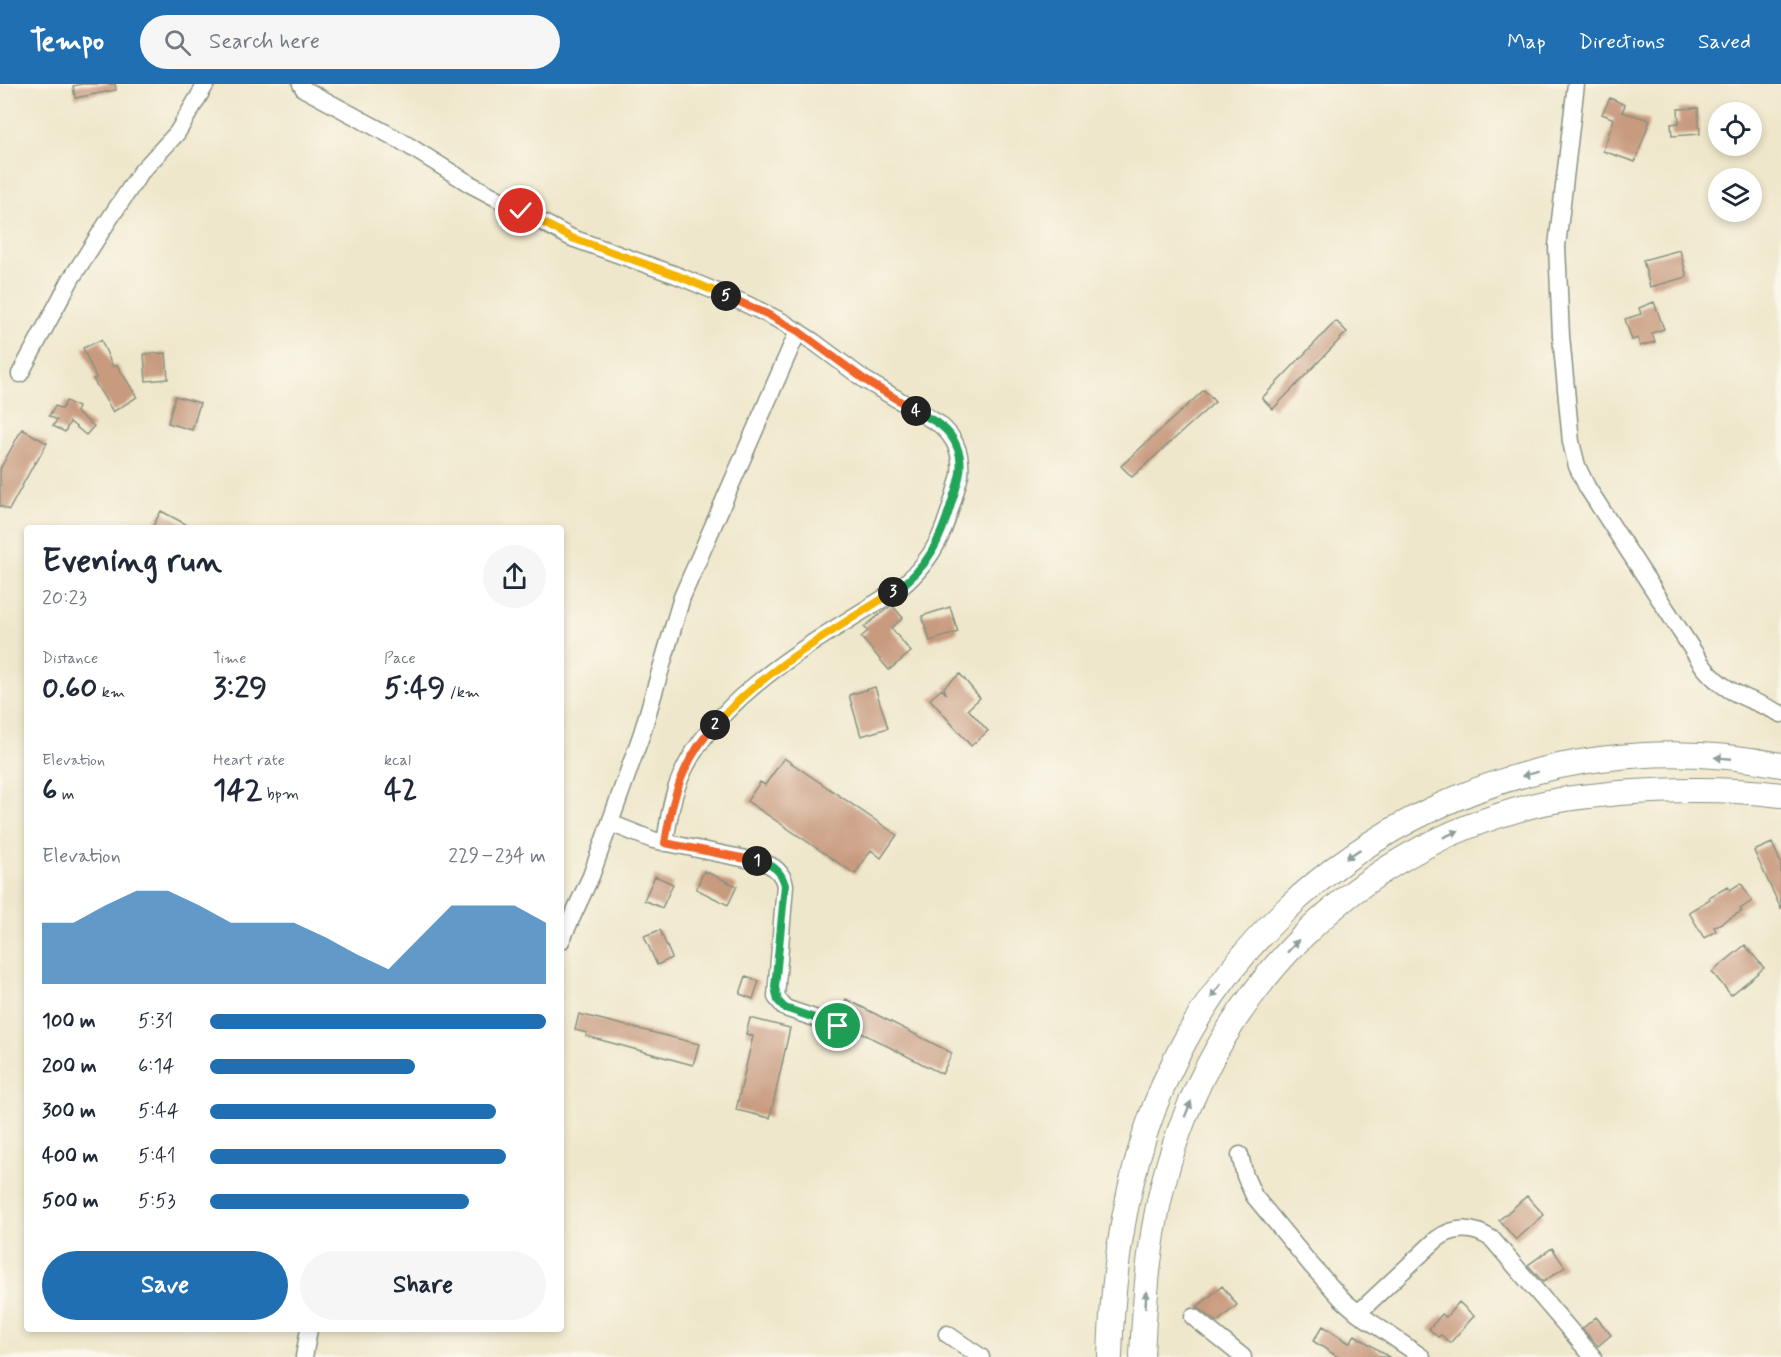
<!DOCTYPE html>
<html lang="en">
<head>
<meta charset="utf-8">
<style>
	body { margin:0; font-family:Mynerve,sans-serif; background:#f6f6f7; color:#1f2937; height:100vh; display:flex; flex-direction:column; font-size:22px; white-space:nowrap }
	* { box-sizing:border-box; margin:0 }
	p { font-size:20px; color:#747a83 }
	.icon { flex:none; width:33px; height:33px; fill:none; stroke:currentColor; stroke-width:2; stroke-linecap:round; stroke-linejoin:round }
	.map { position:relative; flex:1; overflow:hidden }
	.panel { position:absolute; left:24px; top:441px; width:540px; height:807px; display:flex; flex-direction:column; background:#fff; border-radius:6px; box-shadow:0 3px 9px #0003 }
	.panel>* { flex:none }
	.fabs { position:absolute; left:1708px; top:18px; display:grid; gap:12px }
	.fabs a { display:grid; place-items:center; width:54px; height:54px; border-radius:50%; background:#fff; box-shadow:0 3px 9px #0003; font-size:30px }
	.pin { position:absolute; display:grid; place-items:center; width:51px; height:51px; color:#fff; margin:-26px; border:3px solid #fff; border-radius:50%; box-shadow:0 2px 6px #0007 }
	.km { position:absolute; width:30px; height:30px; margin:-15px; border-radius:50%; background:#222; color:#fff; font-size:16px; line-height:30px; text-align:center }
	.round { display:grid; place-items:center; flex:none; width:63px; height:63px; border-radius:32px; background:#f6f6f7 }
	.head { display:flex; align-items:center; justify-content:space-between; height:102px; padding:0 18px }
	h1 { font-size:33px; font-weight:800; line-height:45px }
	.figures { display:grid; grid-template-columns:repeat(3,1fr); gap:9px; height:102px; padding:6px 18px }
	.figures div { display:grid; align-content:center }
	.figures b { font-size:30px; font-weight:800 }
	.figures small { font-size:16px; font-weight:400 }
	.figures p { font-size:16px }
	.chart { height:168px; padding:12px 18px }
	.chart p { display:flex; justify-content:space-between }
	.chart svg { width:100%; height:108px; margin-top:6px; fill:#1f6fb2; opacity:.7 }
	.button { display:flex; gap:12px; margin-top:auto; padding:12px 18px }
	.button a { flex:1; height:69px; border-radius:36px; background:#1f6fb2; color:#fff; font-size:24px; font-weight:800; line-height:69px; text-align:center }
	.button a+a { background:#f6f6f7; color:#1f2937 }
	ul { padding:0 18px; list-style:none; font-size:20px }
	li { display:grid; grid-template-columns:96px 72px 1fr; align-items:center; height:45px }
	li i { height:15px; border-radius:8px; background:#1f6fb2 }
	header { display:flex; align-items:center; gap:36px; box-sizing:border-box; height:84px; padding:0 30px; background:#1f6fb2; color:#fff }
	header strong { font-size:28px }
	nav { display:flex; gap:33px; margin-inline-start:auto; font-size:21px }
	.search { width:420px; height:54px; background:#f6f6f7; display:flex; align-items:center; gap:15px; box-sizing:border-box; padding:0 21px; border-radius:33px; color:#747a83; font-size:22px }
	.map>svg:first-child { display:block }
</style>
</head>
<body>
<header>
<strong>Tempo</strong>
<div class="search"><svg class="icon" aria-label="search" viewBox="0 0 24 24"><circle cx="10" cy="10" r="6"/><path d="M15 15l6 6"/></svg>Search here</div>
<nav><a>Map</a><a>Directions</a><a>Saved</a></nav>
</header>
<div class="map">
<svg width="1781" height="1273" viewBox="0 0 1781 1273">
	<rect width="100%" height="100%" fill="#fbf7ec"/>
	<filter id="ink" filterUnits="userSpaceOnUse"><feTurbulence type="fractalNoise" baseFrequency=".0167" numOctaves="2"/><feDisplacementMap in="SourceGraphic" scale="12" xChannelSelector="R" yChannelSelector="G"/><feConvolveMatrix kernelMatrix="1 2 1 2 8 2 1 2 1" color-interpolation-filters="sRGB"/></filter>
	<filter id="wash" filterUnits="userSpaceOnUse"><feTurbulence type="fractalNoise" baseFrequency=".008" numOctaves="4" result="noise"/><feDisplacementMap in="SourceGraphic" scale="24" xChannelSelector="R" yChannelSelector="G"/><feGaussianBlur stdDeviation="1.35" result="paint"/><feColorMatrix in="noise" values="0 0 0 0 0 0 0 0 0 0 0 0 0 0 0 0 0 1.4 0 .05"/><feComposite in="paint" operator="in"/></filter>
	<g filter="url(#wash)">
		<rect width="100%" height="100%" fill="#efe7cb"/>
		<g id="blocks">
			<path fill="#c89a7e" d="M82 0H115L116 6 75 14 73 2Z
				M1610 14 1625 21 1622 28 1650 36 1635 78 1603 67 1614 35 1602 30Z
				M1698 24 1700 50 1672 52 1671 40 1679 39 1678 25Z
				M1680 166 1687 193 1650 203 1643 176Z
				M1654 218 1664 245 1652 249 1655 258 1640 262 1638 254 1632 256 1625 235 1641 230 1639 224Z
				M1336 237 1347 248 1273 325 1262 314Z
				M101 256 113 283 117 281 137 313 113 328 93 295 96 294 83 264Z
				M166 269 168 295 146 297 144 270Z
				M1204 306 1215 318 1132 393 1121 382Z
				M175 312 200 319 192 346 168 339Z
				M66 317 78 323 76 328 94 342 86 351 70 338 65 348 53 342 57 336 49 332 55 322 62 325Z
				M22 345 47 359 36 379 35 378 9 426 0 422V385Z
				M161 427 193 444H152Z
				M892 521 903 534 891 544 911 568 889 586 861 553 868 547 864 543Z
				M950 523 958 548 930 557 922 532Z
				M960 590 980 614 968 625 988 647 971 662 930 615 942 605 946 610 944 603Z
				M875 603 888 644 861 652 849 611Z
				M784 674 897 751 881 774 871 766 855 790 747 717 760 698 765 701Z
				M1772 759 1781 779V825L1754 767Z
				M704 787 737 802 728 821 696 805Z
				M655 792 673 800 662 824 644 816Z
				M1741 799 1752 817 1740 825 1742 827 1714 843 1716 847 1704 854 1689 828 1710 815 1709 813 1728 803 1730 806Z
				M660 846 672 874 657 881 644 852Z
				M1745 861 1764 884 1731 911 1712 888Z
				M746 892 759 897 753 915 740 910Z
				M846 915 952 969 942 990 848 942 845 935 838 931Z
				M579 930 699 960 693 981 586 952 587 949 575 946Z
				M750 934 790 944 770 1034 736 1026 753 952 746 950Z
				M1527 1112 1544 1131 1516 1156 1499 1136Z
				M1552 1164 1565 1183 1543 1198 1528 1181Z
				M1222 1202 1237 1221 1217 1238 1197 1223Z
				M1459 1218 1474 1232 1450 1259 1441 1251 1438 1253 1429 1245 1442 1230 1446 1233Z
				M1596 1233 1611 1251 1598 1262 1582 1245Z
				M1323 1242 1349 1259 1355 1251 1389 1273H1338L1313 1257Z"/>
		</g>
	</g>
	<g filter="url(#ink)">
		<use href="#blocks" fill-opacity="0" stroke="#879280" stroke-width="1.5"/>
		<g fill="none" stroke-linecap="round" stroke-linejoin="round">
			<g stroke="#879280" stroke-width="19">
				<path id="minor" d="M301 0 304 5 401 57 470 100 572 154 676 191 744 219 783 238 814 258 865 296 939 340C956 354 962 370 960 391 947 438 940 471 900 504 823 553 707 613 676 705 670 722 668 741 665 759
					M1576 0 1557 162 1561 252 1571 358 1577 382 1587 403 1703 582C1727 612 1749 613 1781 630
					M20 290 71 195 112 131 141 88 177 49 206 0
					M610 739 653 756 761 778C774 781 782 788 785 801L776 913 785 924 838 942
					M561 857 591 792 642 649 682 513 798 247
					M1240 1071 1245 1092 1254 1112 1311 1181 1342 1215 1358 1229 1422 1273
					M1358 1229 1437 1155C1455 1142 1473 1143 1492 1155L1593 1273
					M1193 1233 1243 1273
					M947 1250 981 1273
					M304 1273 309 1245"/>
			</g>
			<g stroke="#879280" stroke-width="26">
				<path id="highway" d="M1110 1273C1113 1171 1130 1064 1177 972 1288 753 1540 632 1781 681
					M1142 1273C1145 1207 1150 1142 1169 1078 1222 904 1353 768 1531 722 1560 714 1590 712 1619 709 1674 705 1726 704 1781 711"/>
			</g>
			<use href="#minor" stroke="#fff" stroke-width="16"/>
			<use href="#highway" stroke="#fff" stroke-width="24"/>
		</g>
		<defs><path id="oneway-solid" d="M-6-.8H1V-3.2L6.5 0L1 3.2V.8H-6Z" transform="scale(1.5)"/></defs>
		<g fill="#8f9e9a">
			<use href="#oneway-solid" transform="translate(1723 674) rotate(-175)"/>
			<use href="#oneway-solid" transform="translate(1530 690) rotate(165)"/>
			<use href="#oneway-solid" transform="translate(1451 750) rotate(-24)"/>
			<use href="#oneway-solid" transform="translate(1353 770) rotate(146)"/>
			<use href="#oneway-solid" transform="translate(1293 862) rotate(-48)"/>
			<use href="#oneway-solid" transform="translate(1216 907) rotate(125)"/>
			<use href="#oneway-solid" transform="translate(1188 1025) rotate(-68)"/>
			<use href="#oneway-solid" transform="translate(1146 1215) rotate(-86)"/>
		</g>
	</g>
	<g fill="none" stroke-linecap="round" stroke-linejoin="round" filter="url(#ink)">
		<g stroke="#fff" stroke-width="12">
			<path id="split-1" d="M757 777C772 780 781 786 785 801L775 903 778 917 785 924 838 942"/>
		</g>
		<g stroke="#fff" stroke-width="12">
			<path id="split-2" d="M715 641C683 676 672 713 665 759L757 777"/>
		</g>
		<g stroke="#fff" stroke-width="12">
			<path id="split-3" d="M715 641C765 585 831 548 893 508"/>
		</g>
		<g stroke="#fff" stroke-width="12">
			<path id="split-4" d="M893 508C928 486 941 454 952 417 958 399 965 381 957 363 950 344 933 336 916 327"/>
		</g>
		<g stroke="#fff" stroke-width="12">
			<path id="split-5" d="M726 212 767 230 798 247 865 296 916 327"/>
		</g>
		<g stroke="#fff" stroke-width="12">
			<path id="split-6" d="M521 127 572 154 676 191 726 212"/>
		</g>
		<use href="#split-1" stroke="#22a559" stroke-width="8"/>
		<use href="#split-2" stroke="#f0652b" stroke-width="8"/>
		<use href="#split-3" stroke="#f5b400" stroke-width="8"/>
		<use href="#split-4" stroke="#22a559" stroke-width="8"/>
		<use href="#split-5" stroke="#f0652b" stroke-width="8"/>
		<use href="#split-6" stroke="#f5b400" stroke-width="8"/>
	</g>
</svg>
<div class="fabs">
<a><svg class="icon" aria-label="locate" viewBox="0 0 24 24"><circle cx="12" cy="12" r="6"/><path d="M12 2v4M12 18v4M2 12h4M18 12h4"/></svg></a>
<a><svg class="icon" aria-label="layers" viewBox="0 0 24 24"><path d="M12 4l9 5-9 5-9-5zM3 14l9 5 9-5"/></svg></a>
</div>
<div class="pin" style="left:838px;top:942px;background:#1e9e55"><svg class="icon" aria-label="arrive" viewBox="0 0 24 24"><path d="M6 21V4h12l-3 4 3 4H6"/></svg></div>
<div class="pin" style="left:521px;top:127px;background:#d93025"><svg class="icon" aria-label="check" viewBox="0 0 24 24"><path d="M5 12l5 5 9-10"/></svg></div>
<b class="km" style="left:757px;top:777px">1</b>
<b class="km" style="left:715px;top:641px">2</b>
<b class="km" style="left:893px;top:508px">3</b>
<b class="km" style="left:916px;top:327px">4</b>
<b class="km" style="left:726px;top:212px">5</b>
<section class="panel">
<div class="head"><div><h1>Evening run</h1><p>20:23</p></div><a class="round"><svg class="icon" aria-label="share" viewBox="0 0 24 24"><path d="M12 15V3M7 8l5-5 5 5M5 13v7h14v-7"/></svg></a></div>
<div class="figures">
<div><p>Distance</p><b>0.60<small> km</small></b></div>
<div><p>Time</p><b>3:29</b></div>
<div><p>Pace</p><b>5:49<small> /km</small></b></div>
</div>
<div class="figures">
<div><p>Elevation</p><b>6<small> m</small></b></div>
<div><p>Heart rate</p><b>142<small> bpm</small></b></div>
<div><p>kcal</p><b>42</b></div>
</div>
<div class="chart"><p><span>Elevation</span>229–234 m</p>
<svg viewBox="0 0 160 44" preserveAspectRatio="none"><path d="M0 44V19L10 19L20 12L30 6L40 6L50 12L60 19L70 19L80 19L90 25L100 32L110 38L120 25L130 12L140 12L150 12L160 19V44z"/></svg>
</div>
<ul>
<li><b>100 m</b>5:31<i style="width:100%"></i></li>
<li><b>200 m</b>6:14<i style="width:61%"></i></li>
<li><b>300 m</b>5:44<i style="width:85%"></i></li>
<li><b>400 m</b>5:41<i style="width:88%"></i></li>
<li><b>500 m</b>5:53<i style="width:77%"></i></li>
</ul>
<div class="button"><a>Save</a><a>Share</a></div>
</section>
</div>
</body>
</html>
